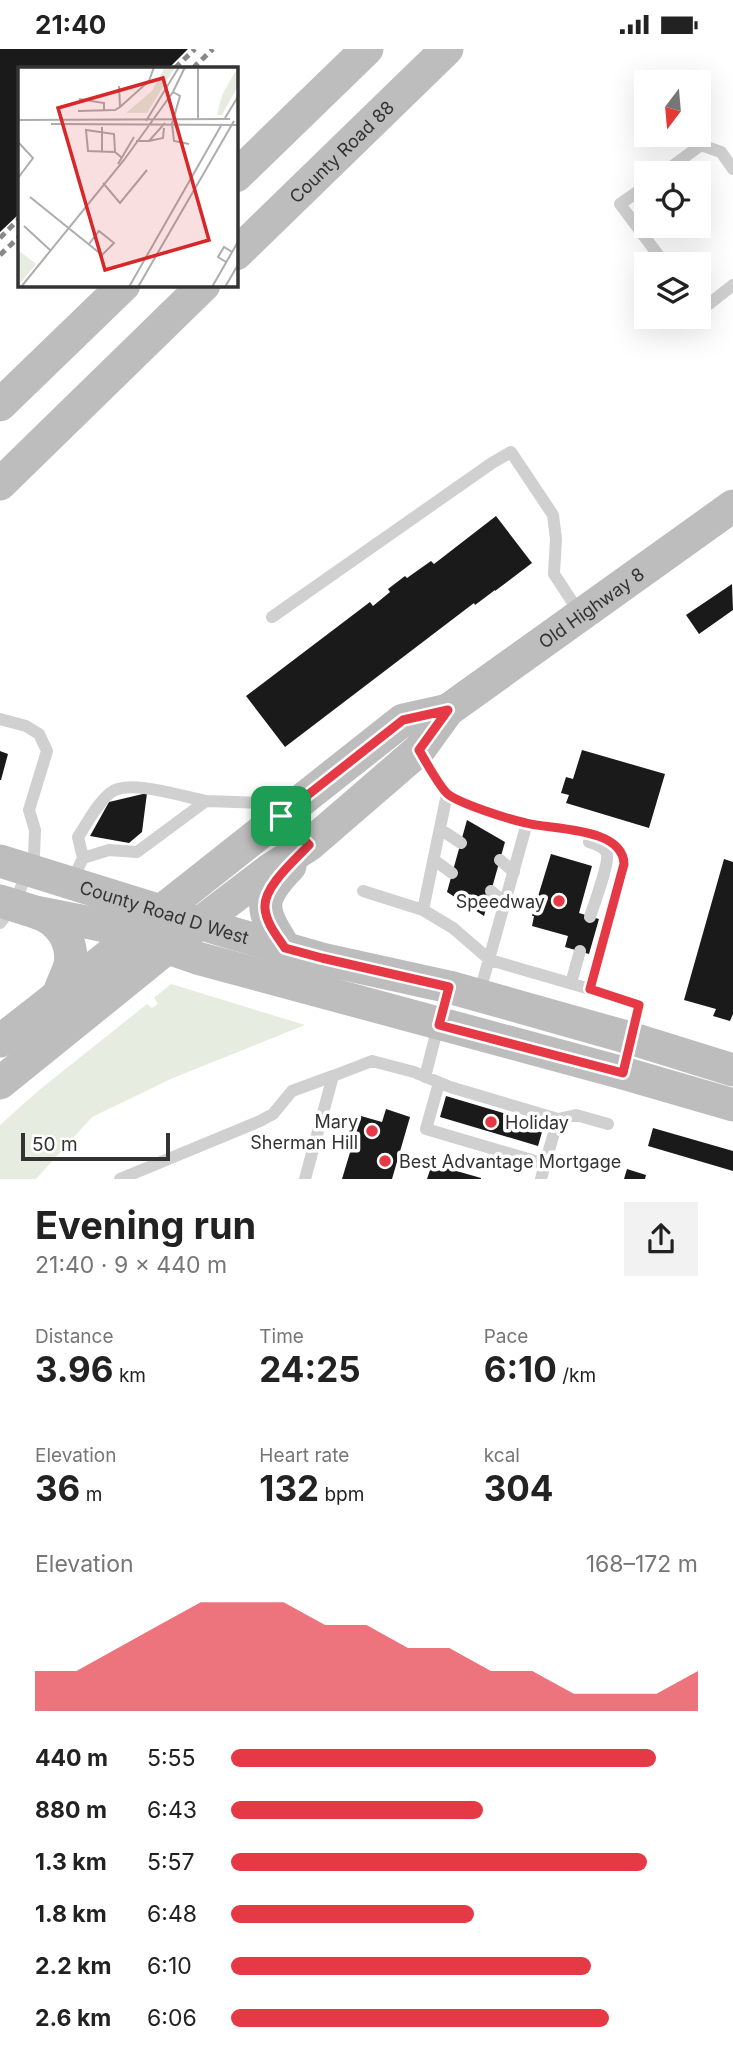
<!DOCTYPE html>
<html lang="en">
<head>
<meta charset="utf-8">
<style>
	body { margin:0; font-family:Inter,sans-serif; background:#f2f2f2; color:#222; height:100vh; display:flex; flex-direction:column; font-size:26px; white-space:nowrap }
	* { box-sizing:border-box; margin:0 }
	p { font-size:23px; color:#767676 }
	.icon { flex:none; width:38px; height:38px; fill:none; stroke:currentColor; stroke-width:2; stroke-linecap:round; stroke-linejoin:round }
	.map { position:relative; height:1130px; overflow:hidden }
	.side { display:flex; flex-direction:column; background:#fff; flex:1 }
	.side>* { flex:none }
	.needle { width:46px; rotate:196deg }
	.fabs { position:absolute; left:634px; top:21px; display:grid; gap:14px }
	.fabs a { display:grid; place-items:center; width:77px; height:77px; border-radius:0px; background:#fff; box-shadow:0 7px 28px #0002; font-size:35px }
	.scale { position:absolute; left:21px; bottom:18px; width:149px; box-sizing:border-box; padding-left:7px; border:4px solid #333; border-top:0; font-size:19px; line-height:24px; white-space:nowrap; color:#333; -webkit-text-stroke:5px #fff; paint-order:stroke }
	.pin { position:absolute; display:grid; place-items:center; width:60px; height:60px; color:#fff; margin:-30px; border-radius:14px; box-shadow:0 4px 10px #0006 }
	.round { display:grid; place-items:center; flex:none; width:74px; height:74px; border-radius:0px; background:#f2f2f2 }
	.overview { display:flex; align-items:center; justify-content:space-between; height:119px; padding:0 35px }
	h1 { font-size:38px; font-weight:700; line-height:52px }
	.stats { display:grid; grid-template-columns:repeat(3,1fr); gap:10px; height:119px; padding:7px 35px }
	.stats div { display:grid; align-content:center }
	.stats b { font-size:35px; font-weight:700 }
	.stats small { font-size:19px; font-weight:400 }
	.stats p { font-size:19px }
	.chart { height:196px; padding:14px 35px }
	.chart p { display:flex; justify-content:space-between }
	.chart svg { width:100%; height:126px; margin-top:7px; fill:#e63946; opacity:.7 }
	ul { padding:0 35px; list-style:none; font-size:23px }
	li { display:grid; grid-template-columns:112px 84px 1fr; align-items:center; height:52px }
	li i { height:18px; border-radius:9px; background:#e63946 }
	.status { display:flex; justify-content:space-between; align-items:center; height:49px; padding:0 35px; background:#fff; direction:ltr }
	.status svg { height:19px; fill:currentColor }
	.map>svg:first-child { display:block }
</style>
</head>
<body>
<div class="status"><b>21:40</b><svg viewBox="0 0 49 12"><path d="M0 12V9h3v3zM5 12V6h3v6zM10 12V3h3v9zM15 12V0h3v12zM26 1h20v11H26zM47 4h2v5h-2z"/></svg></div>
<div class="map">
<svg width="733" height="1130" viewBox="0 0 733 1130">
	<rect width="100%" height="100%" fill="#fff"/>
	<path fill="#e6ecdf" d="M171 935 305 976 173 1029 92 1068 36 1130H0V1076L38 1042 147 955 152 959 158 955 154 949Z"/>
	<path fill="#1a1a1a" d="M0 0H188L169 19H19V165L0 183Z
		M496 467 532 514 495 542V541L475 556 474 554 285 698 246 647 370 553 373 557 390 543 388 540 405 527 407 529 431 512 434 515Z
		M732 535 733 561 699 585 686 566Z
		M582 701 665 725 649 779 566 754 569 746 561 744 566 728 573 730Z
		M0 702 8 705 1 731H0Z
		M147 744 142 783 129 794 90 787 109 753Z
		M467 771 505 793 484 867 447 843Z
		M551 805 592 817 579 864 599 870 589 905 565 898 568 887 532 877 534 867H532Z
		M724 810 733 813V965L730 972 713 967 716 960 684 951Z
		M446 1047 544 1076 538 1097 440 1068Z
		M386 1060 410 1068 392 1130H342L361 1067 382 1073Z
		M653 1079 733 1102V1122L648 1097Z
		M432 1115 481 1129V1130H427Z
		M627 1120 646 1126 645 1130H624Z"/>
	<g fill="none" stroke-linecap="round" stroke-linejoin="round">
		<path stroke="#d0d0d0" stroke-width="12" d="M663 124 701 96 721 103 733 120
			M646 137 620 155 665 215
			M698 260 700 262 733 236
			M272 568 492 414 511 403 553 466 556 490 554 525 581 566
			M0 670 26 677 39 685 47 702 29 761 35 781 34 806 14 856 0 874
			M419 701C426 712 440 740 449 746 465 756 507 769 526 774 553 781 622 778 624 815L590 940 490 911 453 879 423 861 447 745
			M440 780 461 794
			M589 793C596 795 605 797 607 805 609 816 594 855 590 868
			M83 809 78 788C88 773 96 756 110 744 128 729 184 748 206 752
			M434 811 452 824
			M500 811 514 823
			M71 834 83 809 109 801 137 803 206 752 264 754 281 767 307 794
			M363 842 423 861
			M491 842 505 854
			M571 934 580 902
			M590 940 639 955 631 987
			M479 946 527 774
			M425 1028 448 938
			M439 1034 426 1080 545 1115 541 1130
			M545 1115 558 1070
			M120 1130 260 1072 273 1065 292 1042 333 1027
			M305 1130 333 1027 372 1012 414 1023 450 1038 558 1070 576 1066 608 1075"/>
		<g stroke="#bdbdbd" stroke-width="33">
			<path d="M236 127 367 0"/>
			<path id="s1" d="M236 205 447 0"/>
			<path d="M0 356 124 236"/>
			<path d="M0 435 204 236"/>
			<path id="s2" d="M0 812 225 882 322 910 449 938 630 989 733 1021"/>
			<path d="M0 852 35 863 101 876 197 909 623 1024 733 1056"/>
			<path d="M38 864C59 871 74 892 70 916 67 926 61 937 58 947"/>
			<path d="M285 899C260 861 257 851 290 817"/>
			<path d="M0 992 106 909 160 863 403 671 448 661"/>
			<path id="s3" d="M0 1034 167 899 268 822 309 796 419 701 448 661 733 457"/>
		</g>
		<path stroke="#888" stroke-width="5" stroke-dasharray="7 5" stroke-linecap="butt" d="M175 19 195 0
			M193 19 213 0
			M0 189 19 170
			M0 206 19 188"/>
	</g>
	<g fill="none" stroke-linecap="round" stroke-linejoin="round">
		<g stroke="#fff" stroke-width="14">
			<path id="route" d="M448 661 419 701C425 711 441 741 449 746 464 756 508 770 526 774 553 781 623 778 624 815L590 940 639 956 623 1024 439 976 449 938 322 909 285 899C277 887 266 874 265 859 263 838 295 811 309 796L281 767 403 671Z"/>
		</g>
		<use href="#route" stroke="#e63946" stroke-width="9"/>
	</g>
	<g fill="#e63946" stroke="#fff" stroke-width="2.5">
		<circle cx="559" cy="852" r="7"/>
		<circle cx="491" cy="1073" r="7"/>
		<circle cx="372" cy="1082" r="7"/>
		<circle cx="385" cy="1112" r="7"/>
	</g>
	<g text-anchor="middle" dominant-baseline="central" stroke-width="7" stroke-linejoin="round" paint-order="stroke">
		<g font-size="18" fill="#333" stroke="#fff">
			<text stroke="none"><textPath href="#s1" startOffset="147">County Road 88</textPath></text>
			<text stroke="none"><textPath href="#s3" startOffset="761">Old Highway 8</textPath></text>
			<text stroke="none"><textPath href="#s2" startOffset="172">County Road D West</textPath></text>
		</g>
		<g font-size="18" fill="#333" stroke="#fff" text-anchor="end">
			<text x="545" y="852">Speedway</text>
			<text x="358" y="1072">Mary<tspan x="358" dy="21">Sherman Hill</tspan></text>
			<text x="505" y="1073" text-anchor="start">Holiday</text>
			<text x="399" y="1112" text-anchor="start">Best Advantage Mortgage</text>
		</g>
	</g>
	<g transform="translate(18 18)">
		<rect width="220" height="220" fill="#fff"/>
		<path d="M147 0H157L129 46H108L134 24ZM220 0V19L204 48H199L204 28ZM0 183 18 197 0 219Z" fill="#e6ecdf"/>
		<path fill="none" stroke="#adadad" stroke-width="2" d="M180 0V51M155 25 162 29 154 57 156 74 171 77M61 32 86 36V43M102 40 131 14 136 0M60 44 97 43 102 40 101 19M207 51 221 28M0 53 212 52M128 54 161 0M33 57 221 58M84 60V84M118 74H131L147 56M131 74 145 71 146 61M0 75 15 91 0 111M97 85 96 67 68 63 70 84 97 85 103 90M100 97 116 70M85 116 102 136 129 103M12 130 84 188 96 176 81 164 71 177M6 159 32 183M208 195 200 190 206 180 214 185M3 220 106 93 155 25 167 0M111 220 204 57M120 220 216 54M194 220 221 173M207 220 221 196"/>
		<path fill="#d62828" fill-opacity="0.15" stroke="#d62828" stroke-width="3.5" d="M145 11 191 173 87 203 40 41Z"/>
		<rect width="220" height="220" fill="none" stroke="#333" stroke-width="3.5"/>
	</g>
</svg>
<div class="fabs">
<a><svg class="needle" viewBox="-14 -14 28 28"><path d="M0-13l5 13h-10z" fill="#e53935"/><path d="M0 13l5-13h-10z" fill="#767676"/></svg></a>
<a><svg class="icon" aria-label="locate" viewBox="0 0 24 24"><circle cx="12" cy="12" r="6"/><path d="M12 2v4M12 18v4M2 12h4M18 12h4"/></svg></a>
<a><svg class="icon" aria-label="layers" viewBox="0 0 24 24"><path d="M12 4l9 5-9 5-9-5zM3 14l9 5 9-5"/></svg></a>
</div>
<div class="scale">50 m</div>
<div class="pin" style="left:281px;top:767px;background:#1e9e55"><svg class="icon" aria-label="arrive" viewBox="0 0 24 24"><path d="M6 21V4h12l-3 4 3 4H6"/></svg></div>
</div>
<section class="side">
<div class="overview"><div><h1>Evening run</h1><p>21:40 · 9 × 440 m</p></div><a class="round"><svg class="icon" aria-label="share" viewBox="0 0 24 24"><path d="M12 15V3M7 8l5-5 5 5M5 13v7h14v-7"/></svg></a></div>
<div class="stats">
<div><p>Distance</p><b>3.96<small> km</small></b></div>
<div><p>Time</p><b>24:25</b></div>
<div><p>Pace</p><b>6:10<small> /km</small></b></div>
</div>
<div class="stats">
<div><p>Elevation</p><b>36<small> m</small></b></div>
<div><p>Heart rate</p><b>132<small> bpm</small></b></div>
<div><p>kcal</p><b>304</b></div>
</div>
<div class="chart"><p><span>Elevation</span>168–172 m</p>
<svg viewBox="0 0 160 44" preserveAspectRatio="none"><path d="M0 44V30L10 30L20 22L30 14L40 6L50 6L60 6L70 14L80 14L90 22L100 22L110 30L120 30L130 38L140 38L150 38L160 30V44z"/></svg>
</div>
<ul>
<li><b>440 m</b>5:55<i style="width:91%"></i></li>
<li><b>880 m</b>6:43<i style="width:54%"></i></li>
<li><b>1.3 km</b>5:57<i style="width:89%"></i></li>
<li><b>1.8 km</b>6:48<i style="width:52%"></i></li>
<li><b>2.2 km</b>6:10<i style="width:77%"></i></li>
<li><b>2.6 km</b>6:06<i style="width:81%"></i></li>
</ul>
</section>
</body>
</html>
